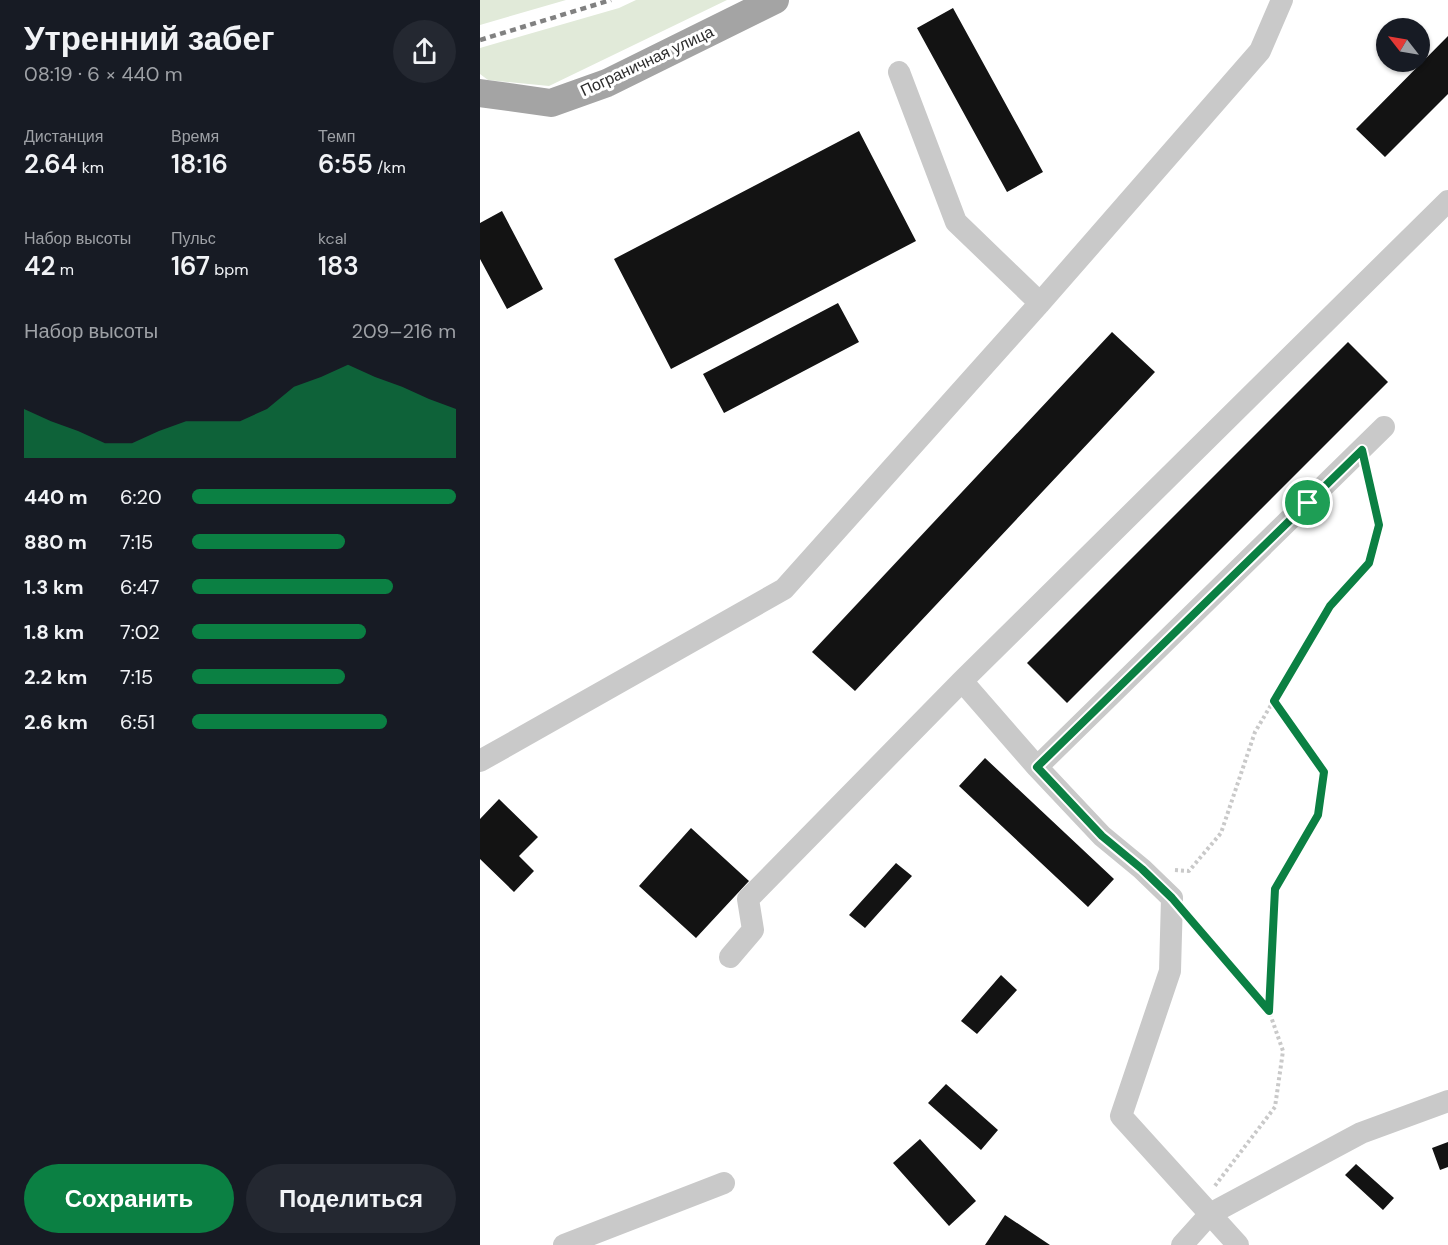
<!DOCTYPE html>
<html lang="ru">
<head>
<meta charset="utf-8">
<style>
	body { margin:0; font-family:"DM Sans",sans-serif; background:#242831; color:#f1f3f6; height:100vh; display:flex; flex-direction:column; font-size:22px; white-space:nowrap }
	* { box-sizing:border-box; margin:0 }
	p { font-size:20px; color:#9ea1a6 }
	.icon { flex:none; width:33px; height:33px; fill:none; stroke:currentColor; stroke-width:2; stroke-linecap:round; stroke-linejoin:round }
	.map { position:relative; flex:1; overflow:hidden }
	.sheet { display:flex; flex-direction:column; background:#171b24; width:480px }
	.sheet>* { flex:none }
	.needle { width:39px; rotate:301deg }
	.controls { position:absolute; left:896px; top:18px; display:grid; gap:12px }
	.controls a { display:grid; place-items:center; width:54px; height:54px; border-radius:50%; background:#171b24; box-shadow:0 2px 4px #0004; font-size:30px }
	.pin { position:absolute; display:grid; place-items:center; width:51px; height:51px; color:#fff; margin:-26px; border:3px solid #fff; border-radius:50%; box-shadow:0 2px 6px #0007 }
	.round { display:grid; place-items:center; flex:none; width:63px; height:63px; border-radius:32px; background:#242831 }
	.head { display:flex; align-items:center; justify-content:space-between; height:102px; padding:0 24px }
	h1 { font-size:33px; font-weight:600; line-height:45px }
	.stats { display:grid; grid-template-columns:repeat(3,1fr); gap:9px; height:102px; padding:6px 24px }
	.stats div { display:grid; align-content:center }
	.stats b { font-size:26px; font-weight:600 }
	.stats small { font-size:16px; font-weight:400 }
	.stats p { font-size:16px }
	.chart { height:168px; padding:12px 24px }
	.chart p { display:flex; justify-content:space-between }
	.chart svg { width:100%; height:108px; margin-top:6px; fill:#0b8043; opacity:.7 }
	.button { display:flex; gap:12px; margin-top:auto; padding:12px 24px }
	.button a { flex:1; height:69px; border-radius:36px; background:#0b8043; color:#fff; font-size:24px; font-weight:600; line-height:69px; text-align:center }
	.button a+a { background:#242831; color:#f1f3f6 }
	ul { padding:0 24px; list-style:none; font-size:20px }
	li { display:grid; grid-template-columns:96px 72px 1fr; align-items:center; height:45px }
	li i { height:15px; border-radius:8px; background:#0b8043 }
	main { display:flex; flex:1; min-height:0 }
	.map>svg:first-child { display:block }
</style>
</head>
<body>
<main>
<section class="sheet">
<div class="head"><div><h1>Утренний забег</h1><p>08:19 · 6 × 440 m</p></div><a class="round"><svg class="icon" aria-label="share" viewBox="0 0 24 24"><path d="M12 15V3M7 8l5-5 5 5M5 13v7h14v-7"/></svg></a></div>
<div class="stats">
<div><p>Дистанция</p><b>2.64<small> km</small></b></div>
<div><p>Время</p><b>18:16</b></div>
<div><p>Темп</p><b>6:55<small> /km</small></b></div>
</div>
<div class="stats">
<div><p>Набор высоты</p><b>42<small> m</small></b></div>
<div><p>Пульс</p><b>167<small> bpm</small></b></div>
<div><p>kcal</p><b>183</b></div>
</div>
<div class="chart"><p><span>Набор высоты</span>209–216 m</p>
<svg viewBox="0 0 160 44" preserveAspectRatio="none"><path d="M0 44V24L10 29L20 33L30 38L40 38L50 33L60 29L70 29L80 29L90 24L100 15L110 11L120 6L130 11L140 15L150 20L160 24V44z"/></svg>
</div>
<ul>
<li><b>440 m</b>6:20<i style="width:100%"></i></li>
<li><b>880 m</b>7:15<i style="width:58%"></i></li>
<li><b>1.3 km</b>6:47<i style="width:76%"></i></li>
<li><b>1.8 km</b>7:02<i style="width:66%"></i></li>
<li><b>2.2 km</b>7:15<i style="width:58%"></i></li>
<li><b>2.6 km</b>6:51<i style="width:74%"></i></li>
</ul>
<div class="button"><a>Сохранить</a><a>Поделиться</a></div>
</section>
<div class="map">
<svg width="968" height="1245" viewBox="0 0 968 1245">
	<rect width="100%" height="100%" fill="#fff"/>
	<path fill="#e1ead9" d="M0 0H86L0 25Z
		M156 0H247L69 86 8 80 0 74V48L139 8Z"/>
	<path fill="#131313" d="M473 8 563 172 527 192 437 28Z
		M968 36V94L905 157 876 129Z
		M379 131 436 241 191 369 134 259Z
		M22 211 63 289 27 309 0 259V223Z
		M358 303 379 342 244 413 223 374Z
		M632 332 675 372 375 691 332 652Z
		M868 342 908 382 587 703 547 663Z
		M505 758 634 879 608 907 479 786Z
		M19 799 58 837 39 856 54 871 34 892 0 859V819Z
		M211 828 269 881 216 938 159 886Z
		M416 863 432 876 385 928 369 915Z
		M521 975 537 990 497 1034 481 1021Z
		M466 1084 518 1130 501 1150 448 1103Z
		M440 1139 496 1201 469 1226 413 1163Z
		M968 1142V1167L960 1170 952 1148Z
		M876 1164 914 1198 903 1210 865 1175Z
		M525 1215 570 1245H505Z"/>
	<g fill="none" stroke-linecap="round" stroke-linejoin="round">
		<path stroke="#c9c9c9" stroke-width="4" stroke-dasharray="3 3" stroke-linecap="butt" d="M695 870 709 871 741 833 775 732 850 606 889 563 899 525 887 474
			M713 922 789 1011 803 1051 795 1107 734 1187
			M789 1010 795 889 838 815 844 772 793 701"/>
		<path stroke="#c9c9c9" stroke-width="22" d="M419 72 476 222 560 303
			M482 681 557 767 904 427
			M0 761 304 589 560 303 780 51 802 0
			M557 767 622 836 662 869 692 898 690 971 641 1116 758 1245
			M250 957 273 930 268 899 482 681 968 201
			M84 1245 244 1183
			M702 1245 730 1214 881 1133 968 1101"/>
		<path stroke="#a4a4a4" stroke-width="28" d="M0 93 71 103 127 83 295 0"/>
		<path stroke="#818181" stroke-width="4.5" stroke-dasharray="6 4.5" stroke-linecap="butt" d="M0 40 131 0"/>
	</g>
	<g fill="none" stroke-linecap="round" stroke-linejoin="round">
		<g stroke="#fff" stroke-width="12">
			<path id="route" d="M882 450 899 525 889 563 850 606 794 701 844 772 838 815 795 889 789 1011 692 898 662 869 622 836 557 767Z"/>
		</g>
		<use href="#route" stroke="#0b8043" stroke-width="8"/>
	</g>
	<g text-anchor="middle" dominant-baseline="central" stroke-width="6" stroke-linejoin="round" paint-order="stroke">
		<g font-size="16" fill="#2c2c2c" stroke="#fff">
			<text transform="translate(167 61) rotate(-25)">Пограничная улица</text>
		</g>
	</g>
</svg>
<div class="controls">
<a><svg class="needle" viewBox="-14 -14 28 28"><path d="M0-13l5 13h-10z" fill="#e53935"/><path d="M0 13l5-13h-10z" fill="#9ea1a6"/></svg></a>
</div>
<div class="pin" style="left:828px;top:503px;background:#1e9e55"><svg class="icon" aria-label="arrive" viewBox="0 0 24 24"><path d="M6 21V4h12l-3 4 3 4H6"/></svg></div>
</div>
</main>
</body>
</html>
